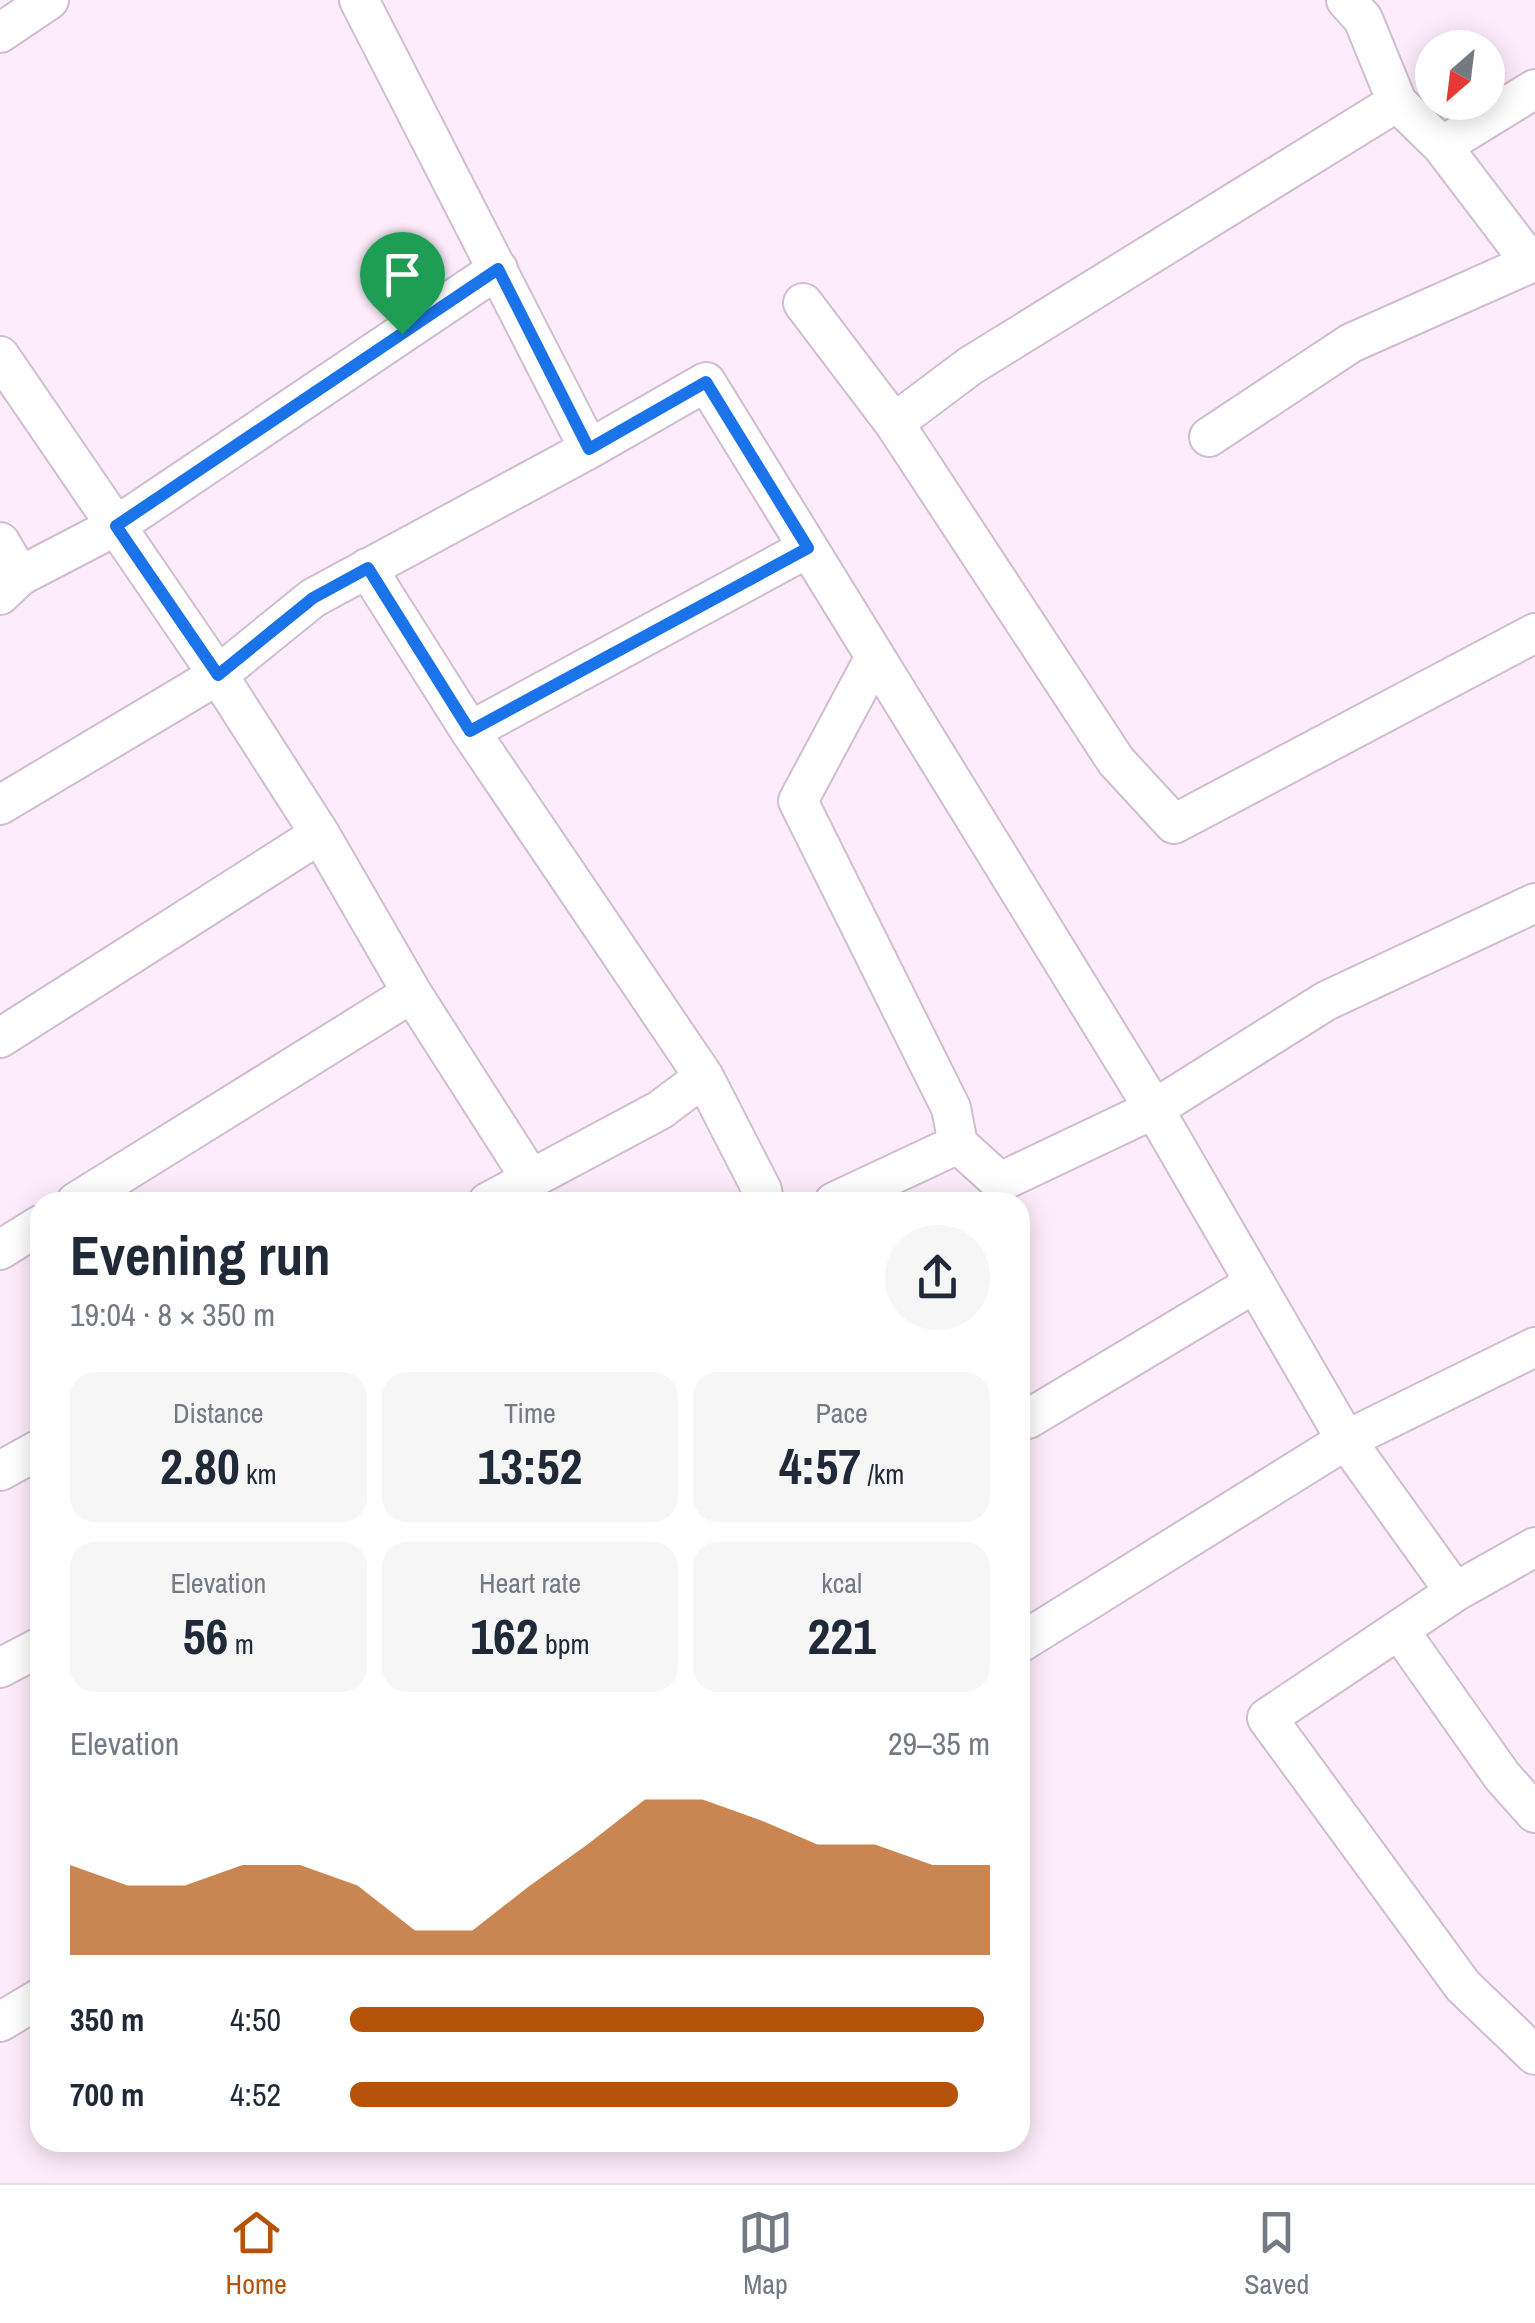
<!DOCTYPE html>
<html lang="en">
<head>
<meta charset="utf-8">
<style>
	body { margin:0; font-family:"Archivo Narrow",sans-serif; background:#f6f6f7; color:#1f2937; height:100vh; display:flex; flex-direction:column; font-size:38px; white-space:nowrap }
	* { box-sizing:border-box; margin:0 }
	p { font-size:32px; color:#747a83 }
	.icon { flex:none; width:55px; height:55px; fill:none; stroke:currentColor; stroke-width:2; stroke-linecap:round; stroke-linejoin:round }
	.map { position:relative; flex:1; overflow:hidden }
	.sheet { position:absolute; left:30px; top:1192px; width:1000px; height:960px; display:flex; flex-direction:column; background:#fff; border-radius:30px; box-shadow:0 5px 25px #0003 }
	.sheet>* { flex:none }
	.needle { width:65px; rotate:208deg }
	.tools { position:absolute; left:1415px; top:30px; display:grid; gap:20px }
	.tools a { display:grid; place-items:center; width:90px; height:90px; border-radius:50%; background:#fff; box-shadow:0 5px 25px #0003; font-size:50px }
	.pin { position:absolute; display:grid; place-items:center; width:85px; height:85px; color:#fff; margin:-102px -42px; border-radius:50% 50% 50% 0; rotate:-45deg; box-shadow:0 0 10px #0007 }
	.pin .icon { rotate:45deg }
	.round { display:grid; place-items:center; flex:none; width:105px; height:105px; border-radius:52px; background:#f6f6f7 }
	.summary { display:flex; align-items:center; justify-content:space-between; height:170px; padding:0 40px }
	h1 { font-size:55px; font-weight:700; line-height:75px }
	.stats { display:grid; grid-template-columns:repeat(3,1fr); gap:15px; height:170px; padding:10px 40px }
	.stats div { display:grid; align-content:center; border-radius:25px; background:#f6f6f7; text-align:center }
	.stats b { font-size:50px; font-weight:700 }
	.stats small { font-size:28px; font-weight:400 }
	.stats p { font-size:28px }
	.chart { height:280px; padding:20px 40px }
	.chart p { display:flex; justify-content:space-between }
	.chart svg { width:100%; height:180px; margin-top:10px; fill:#b45309; opacity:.7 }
	ul { padding:0 40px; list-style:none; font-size:32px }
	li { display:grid; grid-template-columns:160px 120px 1fr; align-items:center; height:75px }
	li i { height:25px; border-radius:12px; background:#b45309 }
	.tabs { display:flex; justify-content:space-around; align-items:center; height:140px; border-top:2px solid #e0e1e3; background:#fff; font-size:28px; color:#747a83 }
	.tabs a { display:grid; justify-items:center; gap:5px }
	.tabs .active { color:#b45309 }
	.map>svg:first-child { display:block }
</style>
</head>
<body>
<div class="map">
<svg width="1535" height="2183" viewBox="0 0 1535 2183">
	<rect width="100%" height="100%" fill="#fdecfb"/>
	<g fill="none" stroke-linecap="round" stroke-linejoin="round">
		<g stroke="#d1bdd0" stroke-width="42">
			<path id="minor" d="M359 0 589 449 706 382 1154 1109 1000 1182 958 1144 951 1108 798 801 875 657
				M0 33 49 0
				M1442 146 1535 89
				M803 303 894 423 1116 761 1174 824 1535 633
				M0 356 218 675 320 834 412 993 531 1179
				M894 423 970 366 1397 102
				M1209 437 1351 343 1531 263 1442 146 1397 102 1363 19 1346 0
				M0 542 20 576
				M367 568 470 731 704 1077 762 1190 764 1202
				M0 595 20 576 116 526 498 269
				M470 731 808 548
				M0 805 218 675 313 598 589 449
				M1535 903 1326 1001 1154 1109 1346 1440 1455 1592 1267 1718 1463 1986 1535 2055
				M0 1038 320 834
				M76 1202 412 993
				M488 1202 660 1110 704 1077
				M834 1202 958 1144
				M0 1250 40 1225
				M1028 1419 1255 1283
				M0 1471 40 1449
				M1455 1592 1535 1547
				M1399 1630 1502 1776 1535 1813
				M1020 1643 1346 1440 1535 1347
				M0 1668 40 1647
				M0 2022 40 1998"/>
		</g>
		<use href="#minor" stroke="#fff" stroke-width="38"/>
	</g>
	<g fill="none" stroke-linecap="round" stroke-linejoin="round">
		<g stroke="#fff" stroke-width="20">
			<path id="route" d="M498 269 589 449 706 382 808 548 470 731 368 568 313 598 218 675 116 526Z"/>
		</g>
		<use href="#route" stroke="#1a73e8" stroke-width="12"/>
	</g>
</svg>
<div class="tools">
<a><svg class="needle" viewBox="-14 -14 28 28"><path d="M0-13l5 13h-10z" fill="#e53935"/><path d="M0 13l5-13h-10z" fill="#747a83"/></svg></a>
</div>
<div class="pin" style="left:402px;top:334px;background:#1e9e55"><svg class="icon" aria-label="arrive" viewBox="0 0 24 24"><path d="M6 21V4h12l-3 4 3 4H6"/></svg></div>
<section class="sheet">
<div class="summary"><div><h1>Evening run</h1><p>19:04 · 8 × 350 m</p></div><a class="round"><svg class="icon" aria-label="share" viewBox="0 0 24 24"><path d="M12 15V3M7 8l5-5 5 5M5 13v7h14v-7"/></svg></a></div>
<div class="stats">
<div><p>Distance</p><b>2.80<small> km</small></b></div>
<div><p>Time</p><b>13:52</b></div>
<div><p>Pace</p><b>4:57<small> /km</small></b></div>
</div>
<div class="stats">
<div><p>Elevation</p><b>56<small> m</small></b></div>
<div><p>Heart rate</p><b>162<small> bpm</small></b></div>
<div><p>kcal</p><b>221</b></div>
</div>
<div class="chart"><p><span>Elevation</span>29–35 m</p>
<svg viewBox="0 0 160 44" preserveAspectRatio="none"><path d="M0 44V22L10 27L20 27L30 22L40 22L50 27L60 38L70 38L80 27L90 17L100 6L110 6L120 11L130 17L140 17L150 22L160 22V44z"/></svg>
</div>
<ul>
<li><b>350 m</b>4:50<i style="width:99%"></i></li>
<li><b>700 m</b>4:52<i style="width:95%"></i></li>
</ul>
</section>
</div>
<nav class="tabs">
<a class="active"><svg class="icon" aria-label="home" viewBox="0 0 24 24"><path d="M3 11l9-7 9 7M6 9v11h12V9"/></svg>Home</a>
<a><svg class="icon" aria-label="map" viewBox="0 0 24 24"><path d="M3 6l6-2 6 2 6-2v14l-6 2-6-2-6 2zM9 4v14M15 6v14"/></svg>Map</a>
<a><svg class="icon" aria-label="saved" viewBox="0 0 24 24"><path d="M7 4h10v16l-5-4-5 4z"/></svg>Saved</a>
</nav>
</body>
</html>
